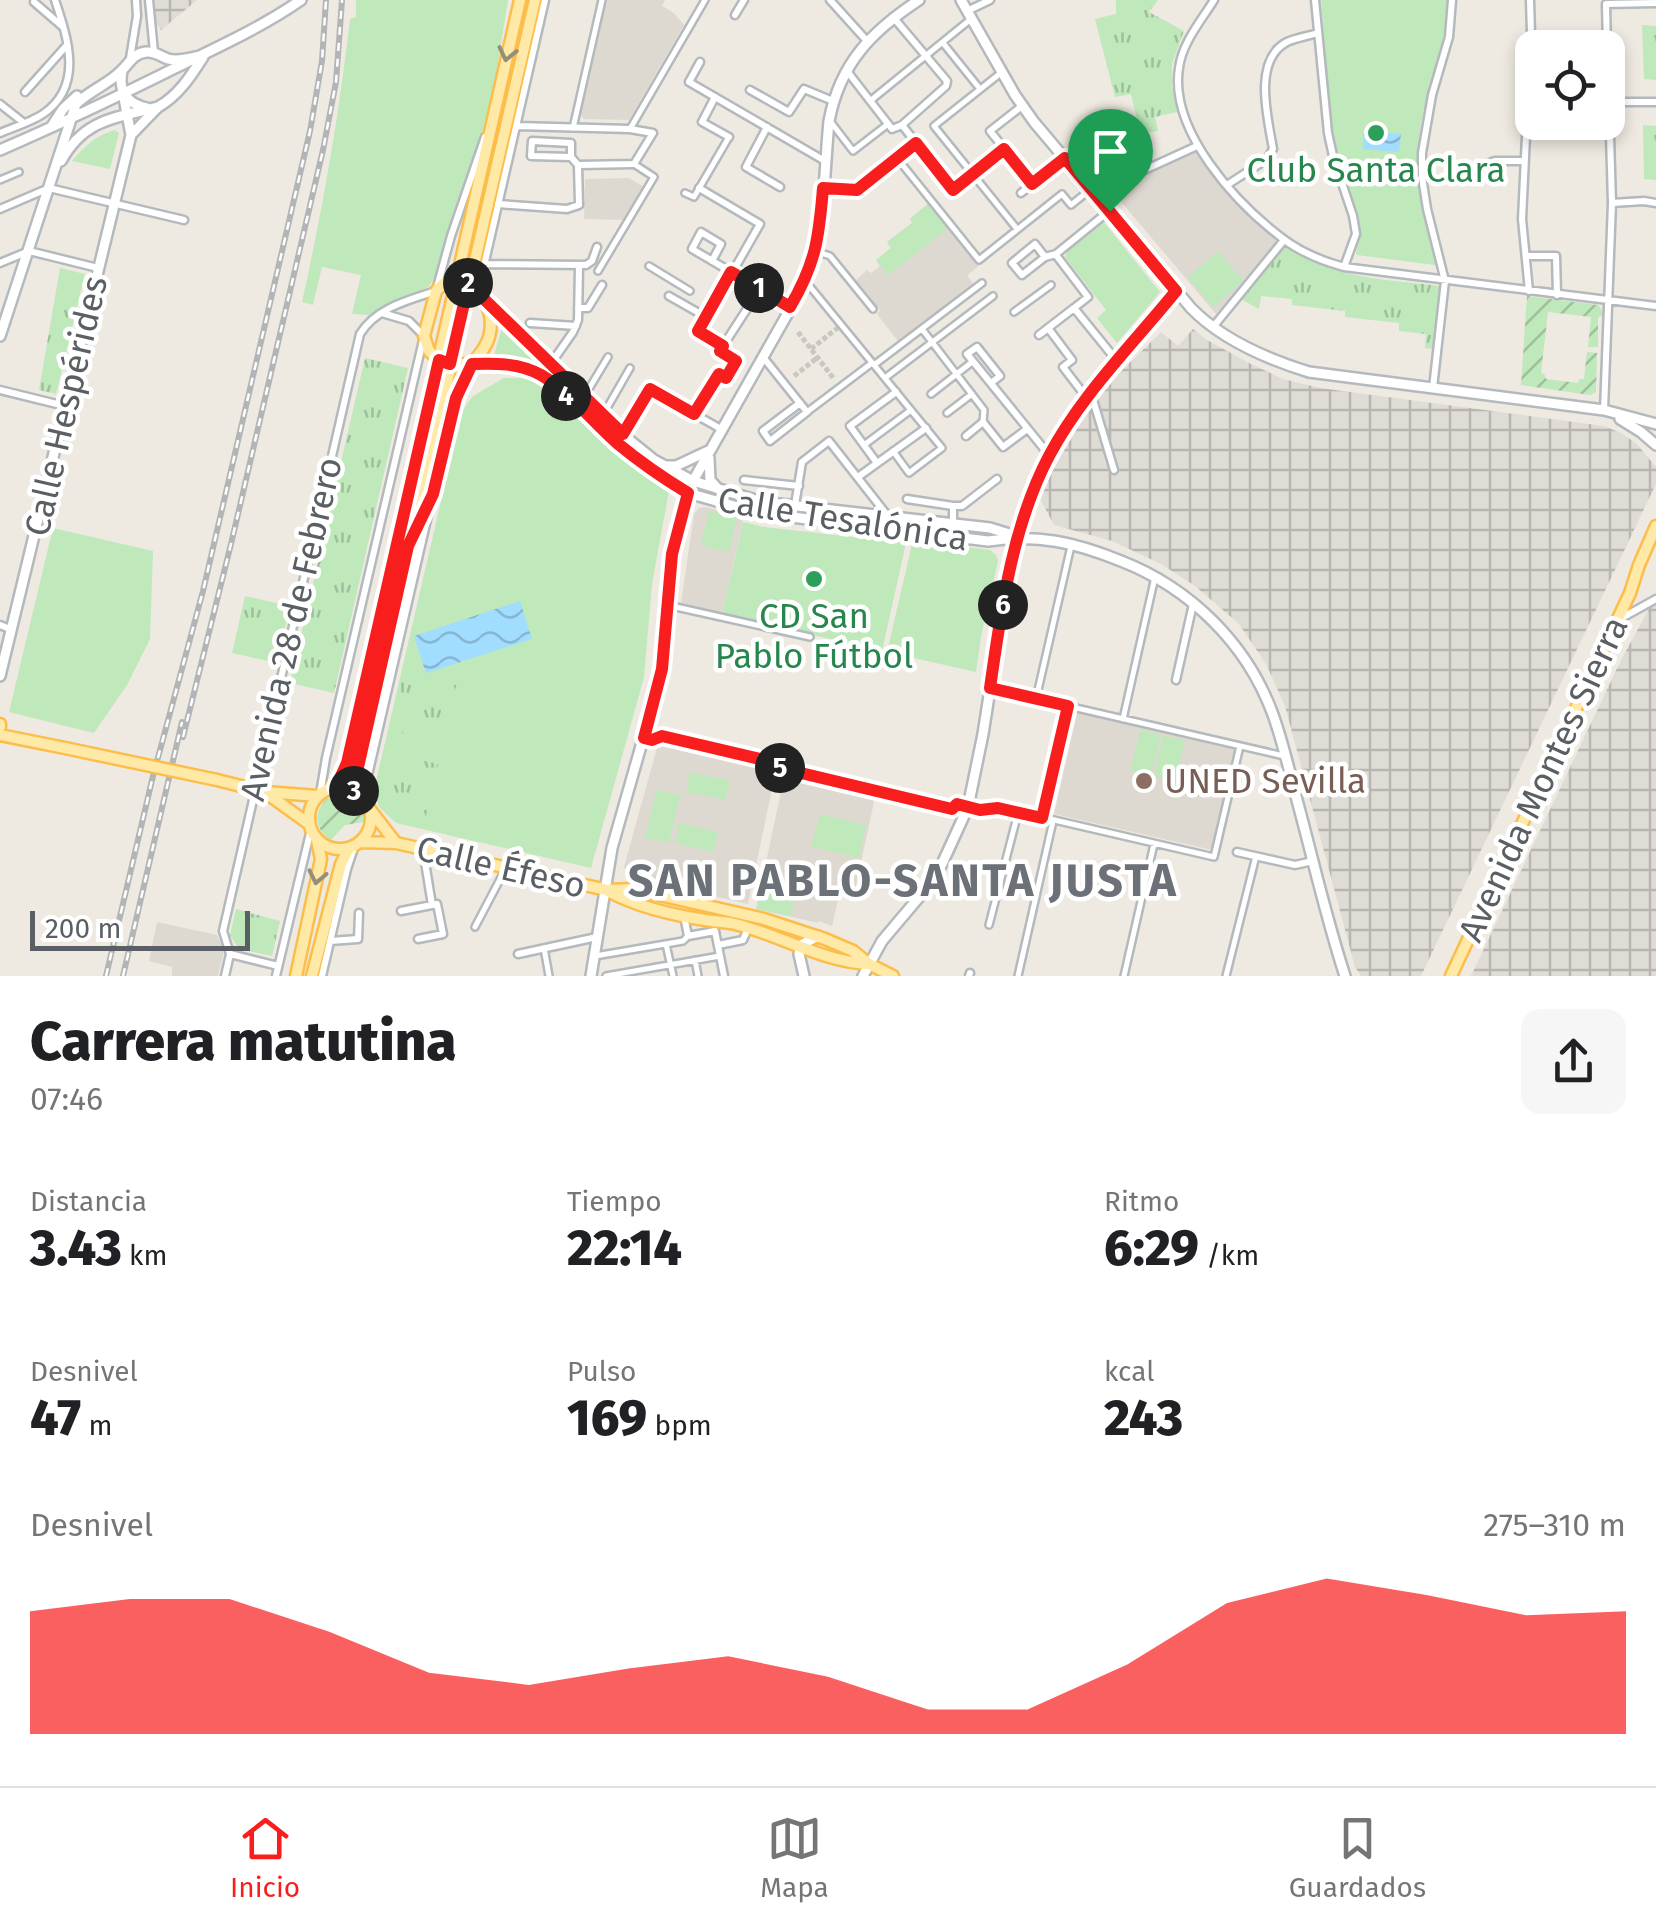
<!DOCTYPE html>
<html lang="es">
<head>
<meta charset="utf-8">
<style>
	body { margin:0; font-family:"Fira Sans",sans-serif; background:#f6f6f6; color:#202124; height:100vh; display:flex; flex-direction:column; font-size:38px; white-space:nowrap }
	* { box-sizing:border-box; margin:0 }
	p { font-size:32px; color:#757577 }
	.icon { flex:none; width:55px; height:55px; fill:none; stroke:currentColor; stroke-width:2; stroke-linecap:round; stroke-linejoin:round }
	.map { position:relative; height:976px; overflow:hidden }
	.sheet { display:flex; flex-direction:column; background:#fff; flex:1 }
	.sheet>* { flex:none }
	.fabs { position:absolute; left:1515px; top:30px; display:grid; gap:20px }
	.fabs a { display:grid; place-items:center; width:110px; height:110px; border-radius:20px; background:#fff; box-shadow:0 5px 15px #0003; font-size:50px }
	.scale { position:absolute; left:30px; bottom:25px; width:220px; box-sizing:border-box; padding-left:10px; border:5px solid #5a5f64; border-top:0; font-size:28px; line-height:35px; white-space:nowrap; color:#5a5f64; -webkit-text-stroke:8px #fff; paint-order:stroke }
	.pin { position:absolute; display:grid; place-items:center; width:85px; height:85px; color:#fff; margin:-102px -42px; border-radius:50% 50% 50% 0; rotate:-45deg; box-shadow:0 0 10px #0007 }
	.pin .icon { rotate:45deg }
	.km { position:absolute; width:50px; height:50px; margin:-25px; border-radius:50%; background:#222; color:#fff; font-size:28px; line-height:50px; text-align:center }
	.round { display:grid; place-items:center; flex:none; width:105px; height:105px; border-radius:20px; background:#f6f6f6 }
	.summary { display:flex; align-items:center; justify-content:space-between; height:170px; padding:0 30px }
	h1 { font-size:55px; font-weight:800; line-height:75px }
	.metrics { display:grid; grid-template-columns:repeat(3,1fr); gap:15px; height:170px; padding:10px 30px }
	.metrics div { display:grid; align-content:center }
	.metrics b { font-size:50px; font-weight:800 }
	.metrics small { font-size:28px; font-weight:400 }
	.metrics p { font-size:28px }
	.chart { height:280px; padding:20px 30px }
	.chart p { display:flex; justify-content:space-between }
	.chart svg { width:100%; height:180px; margin-top:10px; fill:#f81e1e; opacity:.7 }
	.tabs { display:flex; justify-content:space-around; align-items:center; height:140px; border-top:2px solid #e0e0e0; background:#fff; font-size:28px; color:#757577 }
	.tabs a { display:grid; justify-items:center; gap:5px }
	.tabs .selected { color:#f81e1e }
	.map>svg:first-child { display:block }
</style>
</head>
<body>
<div class="map">
<svg width="1656" height="976" viewBox="0 0 1656 976">
	<defs>
		<pattern id="industrial-grid" width="8" height="8" patternUnits="userSpaceOnUse" patternTransform="scale(2.5)"><rect width="8" height="8" fill="#dfdcd6"/><path d="M0 4h8M4 0v8" fill="none" stroke="#b8b6b1"/></pattern>
		<pattern id="park-tufts" width="24" height="20" patternUnits="userSpaceOnUse" patternTransform="scale(2.5)"><rect width="24" height="20" fill="#bfe8bb"/><path d="M3 7l-1-3M5 7V3M7 7l1-3M15 17l-1-3M17 17v-4M19 17l1-3" fill="none" stroke="#9ebf9c"/></pattern>
		<pattern id="garden-furrows" width="10" height="10" patternUnits="userSpaceOnUse" patternTransform="scale(2.5)"><rect width="10" height="10" fill="#bfe8bb"/><path d="M-1 1l2-2M0 10L10 0M9 11l2-2" fill="none" stroke="#9ebf9c"/></pattern>
		<pattern id="water-waves" width="16" height="10" patternUnits="userSpaceOnUse" patternTransform="scale(2.5)"><rect width="16" height="10" fill="#a1ddff"/><path d="M0 5q4-4 8 0t8 0" fill="none" stroke="#86b6d2"/></pattern>
	</defs>
	<rect width="100%" height="100%" fill="#eeeae1"/>
	<path fill="url(#industrial-grid)" d="M153 0H197L161 30 155 22Z
		M1193 329 1207 340 1249 363 1283 379 1320 388 1604 426 1621 433 1636 443 1656 467V484L1421 976H1361L1355 967 1285 706 1266 664 1239 624 1195 586 1161 564 1112 541 1054 525 1038 495 1097 395 1161 332 1178 346Z
		M1656 596V976H1471L1621 660Z"/>
	<path fill="#ded9d0" d="M606 0H665L662 6 674 13 684 25 629 120 584 119 580 115Z
		M1195 151 1224 189 1280 242 1216 314 1111 190Z
		M629 178 646 188 626 220 584 219 585 179Z
		M929 203 979 266 967 275 974 285 904 340H897L877 314 880 310 856 280 867 270 871 273 880 266 876 260 891 248 887 242 912 223 910 219Z
		M705 507 744 516 722 614 681 603 694 514 699 508Z
		M1077 713 1235 749 1212 850 1054 814Z
		M665 739 777 765 748 904 630 877 624 867 658 744Z
		M785 773 876 793 855 890 841 888 832 926 819 921 818 923 756 909Z
		M157 922 217 935 224 950 218 976H172V967L149 961Z"/>
	<path fill="#bfe8bb" d="M356 0H508L492 101 436 276 428 287 418 293 390 303 369 315 352 314 361 275 322 267 313 305 302 302C323 208 339 115 350 19L356 17Z
		M1321 0H1448C1446 48 1426 85 1420 131 1413 176 1425 219 1436 263L1435 265 1357 255 1356 253 1360 234 1359 222 1332 136Z
		M115 130 119 133 110 169 72 161C86 145 95 136 115 130Z
		M929 203 948 228 888 275 876 260 891 248 887 242 912 223 910 219Z
		M1103 221 1160 292 1117 343 1097 318 1106 310 1065 257 1068 249Z
		M1218 251 1243 281 1213 307 1188 277Z
		M504 378H521L540 382 651 479 669 491 652 584 644 677 591 868 396 823 379 807 374 790 462 411 473 396Z
		M709 511 737 517 729 552 701 545Z
		M743 522 764 527 906 543 882 651 722 614Z
		M53 528 153 551 150 639 127 685 94 733 9 712Z
		M913 540 990 550 996 555 998 561 981 637 976 672 887 652Z
		M1140 730 1161 735 1151 776 1130 771Z
		M1163 736 1185 740 1175 781 1154 777Z
		M690 772 730 781 725 800 686 792Z
		M656 790 680 795 669 843 645 838Z
		M820 814 866 825 859 858 811 847Z
		M679 823 718 832 714 852 675 843Z
		M762 884 797 891 790 916 756 909Z"/>
	<path fill="url(#park-tufts)" d="M1116 0H1158L1149 12 1184 31 1172 64V86L1177 112 1155 117 1158 131 1145 133 1141 121 1137 120 1131 94 1115 97 1095 19 1116 14Z
		M1642 25 1656 26V80L1644 79Z
		M1643 125 1656 126V180L1644 179Z
		M1285 247C1335 279 1383 279 1440 286L1433 349 1425 348 1426 334 1399 331V323L1345 317V311L1292 305V299L1261 296 1259 309 1241 299Z
		M60 268 85 274 56 394 39 390Z
		M503 324 542 361 546 368 493 359Z
		M365 358 408 368 334 693 290 683Z
		M245 596 290 606 277 663 232 653Z
		M403 672 424 677 460 674 439 742 390 730Z
		M384 752 438 764 424 824C416 823 405 822 398 819 369 807 379 776 384 752Z
		M236 909 280 921 272 956 239 949 230 935Z"/>
	<path fill="url(#garden-furrows)" d="M1527 296 1598 305 1604 313V316L1598 317V347H1588L1591 317 1548 312 1541 373 1545 375 1546 379 1578 383 1579 379H1584L1587 352 1597 353 1596 392 1590 395 1521 385Z
		M341 795 358 803 364 816 363 822 345 825 331 840C314 829 313 812 327 799Z"/>
	<path fill="url(#water-waves)" d="M1364 131 1401 134 1399 152 1363 149Z
		M520 601 532 639 426 673 414 636Z"/>
	<g fill="none" stroke-linecap="round" stroke-linejoin="round">
		<path stroke="#c9c7c2" stroke-width="5" stroke-dasharray="5 2.5" stroke-linecap="butt" d="M798 332 834 379
			M811 349 840 326
			M794 376 817 358"/>
		<g stroke="#b4b9bd" stroke-width="10">
			<path id="pedestrian" d="M943 43 980 89
				M1002 72 934 126 1017 229
				M870 101 971 19
				M830 121 853 151 888 124
				M573 128 602 0
				M630 129 705 0
				M897 158 979 260 1062 194 1071 205 1091 189
				M0 180 19 172
				M826 188 857 190 916 143
				M685 193 694 197 729 137
				M815 251 830 256 873 309
				M649 266 690 291
				M598 271 654 177 634 164
				M807 283 942 448 909 473 893 451
				M1014 312 1051 285
				M922 329 984 410 983 422
				M874 365 982 283
				M885 378 993 296
				M931 394 972 362
				M584 397 608 357
				M807 412 872 363
				M947 413 972 394
				M695 414 719 374 726 378 736 361 721 351 723 346
				M603 415 630 368
				M864 445 911 410
				M667 605 810 637
				M990 688 1284 756
				M1036 699 1071 546
				M1123 719 1155 577
				M644 738 652 740 662 736 781 764 780 768 952 809 957 804 980 810 998 807 1214 857 1240 746
				M1042 818 1068 706
				M989 925 1018 813
				M475 927 506 868
				M666 944 673 976
				M544 948 549 976
				M595 956 683 941 688 936
				M695 960 698 976
				M606 976 720 956
				M1018 976 1053 821
				M1124 976 1154 844
				M1226 976 1256 856"/>
		</g>
		<g stroke="#b4b9bd" stroke-width="11">
			<path id="minor" d="M149 0 154 52
				M830 0 867 41
				M1214 0C1201 21 1182 43 1179 68 1169 131 1236 203 1282 238 1300 252 1322 261 1344 267L1656 306
				M1315 0 1328 133 1333 156 1353 216 1356 234 1344 267
				M34 2 63 27
				M1606 4 1656 3
				M1606 4 1607 48
				M967 11 990 0
				M735 15 744 0
				M130 58 137 16 136 0
				M700 62 689 82 825 161
				M847 71 892 129 902 125 946 86 947 81 893 17
				M750 90 789 112 804 89 833 101
				M25 92 67 45
				M715 97 702 122 729 137
				M1608 102H1656
				M0 104 24 123
				M1022 106 990 131 1033 184
				M902 125 953 190 1004 149
				M517 126 630 129 653 133 634 164 578 165 571 157
				M767 127 746 167 780 187
				M0 133C14 127 31 122 43 114 84 86 68 39 55 0
				M532 141 571 143V157L531 156Z
				M1464 172 1495 161H1524
				M1227 185 1267 159 1273 149C1268 119 1252 60 1287 42 1296 38 1308 36 1318 33
				M699 188 760 224 699 331 723 346 754 298
				M1021 193 1065 158
				M1094 193 1197 146
				M1612 203 1644 201 1656 203
				M498 204 567 209 579 205 578 165
				M0 209 49 188 184 220
				M1056 255 1088 297 1074 308 1117 361
				M1526 256H1556L1557 295
				M1045 257 1035 244 1012 263 1022 275 1045 257 1056 254 1109 211
				M712 261 721 244 701 232 692 249 791 307
				M0 263 29 251 98 268
				M484 264 586 265 592 261 597 247
				M1529 291 1522 219 1531 33 1530 0
				M484 295 481 279 545 0
				M669 296 706 317
				M578 308H588L602 285
				M530 323 576 326
				M1213 327 1284 240
				M1048 328 1072 360 1063 367 1086 397
				M1039 335 1074 308
				M763 357 807 412 770 441 763 431 800 403
				M543 375 573 332 578 320 579 266
				M991 383 1000 376 977 347 967 354 1049 455
				M1433 388 1445 281 1427 209 1422 177V153L1432 95 1449 37 1452 0
				M0 390 65 406
				M1091 393 1114 470
				M1604 410 1612 203 1608 68
				M623 435 650 389 721 429
				M966 436 983 422 1003 447 1027 429
				M877 463 850 426 896 392
				M858 477 926 428
				M744 480 799 486
				M433 494 456 398 472 364
				M907 499 953 506V523
				M795 505 802 462 829 441 887 515
				M953 506H962L997 479
				M1618 620 1656 599
				M0 625 10 629
				M1176 680 1193 604
				M320 794 326 758 424 336 409 321 382 313
				M363 797 429 511
				M423 850 432 905
				M1237 852 1295 865 1313 861
				M401 911 437 904 443 934 418 939
				M684 916 688 936 715 931 724 976
				M330 941 358 939 359 913
				M718 945 743 940 748 928
				M230 954 223 931 360 334C376 308 408 300 436 291L451 236 485 137
				M230 954 278 966
				M518 954 597 937
				M225 976 230 954
				M276 976 311 829
				M322 976 347 869 355 845
				M969 976 970 973"/>
		</g>
		<g stroke="#b4b9bd" stroke-width="14">
			<path id="tertiary" d="M961 0 1015 95 1034 122 1191 308C1222 340 1267 359 1309 372L1604 410 1656 424
				M131 135 157 108
				M486 302 623 435 654 460 693 481 762 502 990 528 1016 536
				M472 364 520 366 543 375 617 443 650 470 688 493 759 513 988 541C1038 534 1074 542 1121 561 1190 588 1246 643 1272 712 1283 741 1289 771 1297 800 1313 859 1326 918 1345 976
				M1620 419 1641 432 1656 445
				M709 458 710 480 718 489
				M667 466H676L708 451
				M0 676 131 135 123 93
				M591 976 612 848 662 672 672 554 693 481 806 281C825 230 824 174 829 121 840 63 872 31 919 0
				M804 976 799 954 801 945 818 936
				M863 976 882 941 920 896 942 864 968 807 983 734 1004 600 1019 537 1035 484 1049 455 1086 398 1177 291"/>
		</g>
		<g stroke="#b5babf" stroke-width="14">
			<path id="secondary" d="M122 71C118 91 127 104 147 108
				M52 126 63 109 77 96
				M0 150C60 124 119 96 177 67 220 46 262 27 301 0
				M61 161C84 119 115 118 158 107 178 96 191 76 203 57
				M0 336 76 104C89 91 110 83 121 71 130 63 132 54 146 52 155 51 160 56 168 59 179 62 190 58 200 56"/>
		</g>
		<g stroke="#fdbd4b" stroke-width="15">
			<path id="primary" d="M458 278C481 285 496 313 489 337 486 348 479 355 472 364H450L439 360 429 351 424 336 436 291 443 284Z
				M417 527 433 493
				M0 724V727
				M0 735 65 748
				M217 780 265 792 318 796
				M337 787 346 768 520 0
				M309 818a31 31 0 1 1 62 0a31 31 0 1 1-62 0Z
				M356 792 359 764 535 0
				M266 793 309 824
				M369 808 396 843
				M360 842 396 843 607 890 633 889 764 919 825 939 853 951 869 964 893 976
				M608 891C639 908 676 916 712 921 719 922 727 922 735 924 780 935 823 962 869 964
				M296 976 321 859 317 840
				M312 976 341 864 349 848
				M1451 976 1630 593 1639 565 1656 526"/>
		</g>
		<use href="#pedestrian" stroke="#fff" stroke-width="5"/>
		<use href="#minor" stroke="#fff" stroke-width="6"/>
		<use href="#tertiary" stroke="#fff" stroke-width="9"/>
		<use href="#secondary" stroke="#fff" stroke-width="9"/>
		<use href="#primary" stroke="#ffe9a6" stroke-width="10"/>
		<g stroke="#b3b4b5" stroke-width="6">
			<path id="rail" d="M183 737 231 544 323 150 336 82 342 0
				M106 976 153 776 203 591 310 131 322 61 326 0
				M123 976 182 722"/>
		</g>
		<use href="#rail" stroke="#fff" stroke-width="2.5" stroke-dasharray="8" stroke-linecap="butt"/>
		<g stroke="#fdbd4b" stroke-width="15" stroke-linecap="butt">
			<path id="primary-bridge" d="M65 748 217 780"/>
		</g>
		<use href="#primary-bridge" stroke="#ffe9a6" stroke-width="10"/>
	</g>
	<defs><path id="oneway-chevron" d="M-2-3.5L2.5 0L-2 3.5" fill="none" stroke-width="1.6" stroke-linecap="round" stroke-linejoin="round" transform="scale(2.5)"/></defs>
	<g stroke="#948f7b">
		<use href="#oneway-chevron" transform="translate(507 54) rotate(103)"/>
		<use href="#oneway-chevron" transform="translate(317 877) rotate(102)"/>
	</g>
	<g fill="none" stroke-linecap="round" stroke-linejoin="round">
		<g stroke="#fff" stroke-width="20">
			<path id="route" d="M916 143 953 190 1004 149 1032 184 1065 158 1176 291C1133 344 1081 395 1049 456 1012 526 1001 611 990 688L1068 706 1042 818 998 808 980 810 957 804 952 809 780 768 781 764 662 736 652 740 644 738 662 669 672 554 688 493C663 478 640 462 617 443 593 422 569 391 541 375 520 363 495 363 472 364L456 398 433 494 408 546 356 776V792L347 788 336 787 347 763 439 360 450 364 469 282 486 301 623 434 650 389 694 414 719 374 726 378 736 361 720 351 723 346 698 331 731 272 790 307C816 263 819 237 823 188L857 190Z"/>
		</g>
		<use href="#route" stroke="#f81e1e" stroke-width="12"/>
	</g>
	<g fill="#2e9e5b" stroke="#fff" stroke-width="4">
		<circle cx="1376" cy="133" r="10"/>
		<circle cx="814" cy="579" r="10"/>
	</g>
	<circle fill="#8d6e63" stroke="#fff" stroke-width="4" cx="1144" cy="781" r="10"/>
	<g text-anchor="middle" dominant-baseline="central" stroke-width="9" stroke-linejoin="round" paint-order="stroke">
		<g font-size="35" fill="#27864d" stroke="#fff">
			<text x="1376" y="170">Club Santa Clara</text>
			<text x="814" y="616">CD San<tspan x="814" dy="40">Pablo Fútbol</tspan></text>
		</g>
		<g font-size="35" fill="#5a5f64" stroke="#fff">
			<text transform="translate(66 406) rotate(-77)">Calle Hespérides</text>
			<text transform="translate(843 519) rotate(9)">Calle Tesalónica</text>
			<text transform="translate(291 629) rotate(-77)">Avenida 28 de Febrero</text>
			<text transform="translate(1543 779) rotate(-65)">Avenida Montes Sierra</text>
			<text transform="translate(501 867) rotate(13)">Calle Éfeso</text>
		</g>
		<g font-size="35" fill="#785e54" stroke="#fff" text-anchor="start">
			<text x="1164" y="781">UNED Sevilla</text>
		</g>
		<g font-size="45" font-weight="bold" letter-spacing="2.5" fill="#6b7176" stroke="#fff">
			<text x="903" y="881">SAN PABLO-SANTA JUSTA</text>
		</g>
	</g>
</svg>
<div class="fabs">
<a><svg class="icon" aria-label="locate" viewBox="0 0 24 24"><circle cx="12" cy="12" r="6"/><path d="M12 2v4M12 18v4M2 12h4M18 12h4"/></svg></a>
</div>
<div class="scale">200 m</div>
<div class="pin" style="left:1110px;top:211px;background:#1e9e55"><svg class="icon" aria-label="arrive" viewBox="0 0 24 24"><path d="M6 21V4h12l-3 4 3 4H6"/></svg></div>
<b class="km" style="left:759px;top:288px">1</b>
<b class="km" style="left:468px;top:283px">2</b>
<b class="km" style="left:354px;top:791px">3</b>
<b class="km" style="left:566px;top:396px">4</b>
<b class="km" style="left:780px;top:768px">5</b>
<b class="km" style="left:1003px;top:605px">6</b>
</div>
<section class="sheet">
<div class="summary"><div><h1>Carrera matutina</h1><p>07:46</p></div><a class="round"><svg class="icon" aria-label="share" viewBox="0 0 24 24"><path d="M12 15V3M7 8l5-5 5 5M5 13v7h14v-7"/></svg></a></div>
<div class="metrics">
<div><p>Distancia</p><b>3.43<small> km</small></b></div>
<div><p>Tiempo</p><b>22:14</b></div>
<div><p>Ritmo</p><b>6:29<small> /km</small></b></div>
</div>
<div class="metrics">
<div><p>Desnivel</p><b>47<small> m</small></b></div>
<div><p>Pulso</p><b>169<small> bpm</small></b></div>
<div><p>kcal</p><b>243</b></div>
</div>
<div class="chart"><p><span>Desnivel</span>275–310 m</p>
<svg viewBox="0 0 160 44" preserveAspectRatio="none"><path d="M0 44V14L10 11L20 11L30 19L40 29L50 32L60 28L70 25L80 30L90 38L100 38L110 27L120 12L130 6L140 10L150 15L160 14V44z"/></svg>
</div>
</section>
<nav class="tabs">
<a class="selected"><svg class="icon" aria-label="home" viewBox="0 0 24 24"><path d="M3 11l9-7 9 7M6 9v11h12V9"/></svg>Inicio</a>
<a><svg class="icon" aria-label="map" viewBox="0 0 24 24"><path d="M3 6l6-2 6 2 6-2v14l-6 2-6-2-6 2zM9 4v14M15 6v14"/></svg>Mapa</a>
<a><svg class="icon" aria-label="saved" viewBox="0 0 24 24"><path d="M7 4h10v16l-5-4-5 4z"/></svg>Guardados</a>
</nav>
</body>
</html>
